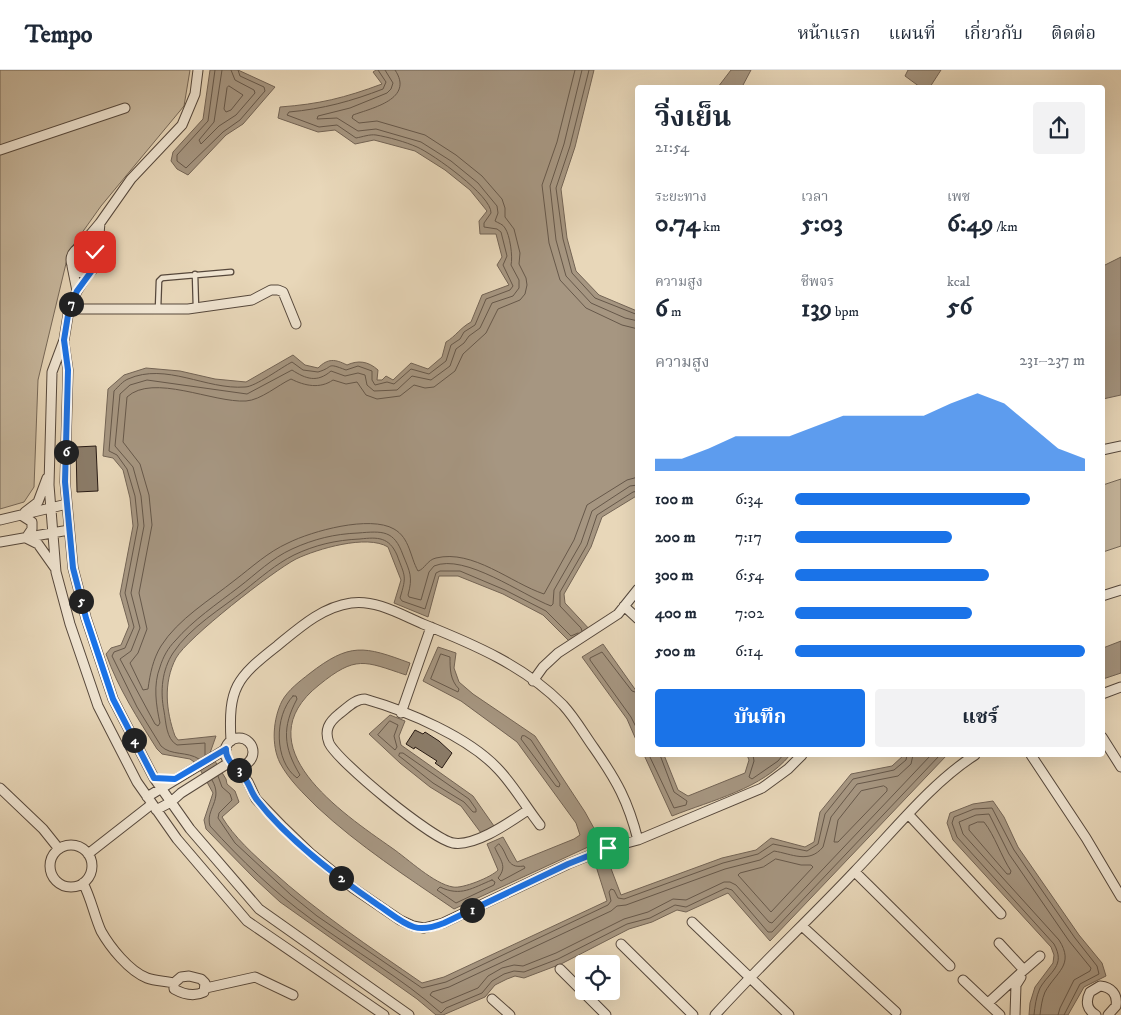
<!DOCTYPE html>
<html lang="th">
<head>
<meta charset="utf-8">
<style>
	body { margin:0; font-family:"IM FELL DW Pica","Noto Serif Thai",serif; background:#f2f2f3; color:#1f2937; height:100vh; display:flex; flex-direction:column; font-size:19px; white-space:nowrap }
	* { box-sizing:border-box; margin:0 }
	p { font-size:16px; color:#747a83 }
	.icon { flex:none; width:28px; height:28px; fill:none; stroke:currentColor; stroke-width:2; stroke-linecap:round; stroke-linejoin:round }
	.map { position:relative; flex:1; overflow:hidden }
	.sheet { position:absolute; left:635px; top:15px; width:470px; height:672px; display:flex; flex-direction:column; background:#fff; border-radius:5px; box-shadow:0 5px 20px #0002 }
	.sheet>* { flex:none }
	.fabs { position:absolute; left:575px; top:885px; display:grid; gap:10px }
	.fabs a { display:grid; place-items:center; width:45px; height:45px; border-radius:5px; background:#fff; box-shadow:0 5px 20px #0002; font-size:25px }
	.pin { position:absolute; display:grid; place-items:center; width:42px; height:42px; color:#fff; margin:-21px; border-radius:10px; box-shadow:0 2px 8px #0006 }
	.km { position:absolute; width:25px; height:25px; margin:-12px; border-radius:50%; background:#222; color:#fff; font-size:14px; line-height:25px; text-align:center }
	.round { display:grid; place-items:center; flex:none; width:52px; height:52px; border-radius:5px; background:#f2f2f3 }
	.head { display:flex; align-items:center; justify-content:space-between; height:85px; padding:0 20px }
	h1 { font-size:28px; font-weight:700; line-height:38px }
	.metrics { display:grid; grid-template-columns:repeat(3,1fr); gap:8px; height:85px; padding:5px 20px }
	.metrics div { display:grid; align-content:center }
	.metrics b { font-size:25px; font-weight:700 }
	.metrics small { font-size:14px; font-weight:400 }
	.metrics p { font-size:14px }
	.chart { height:140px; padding:10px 20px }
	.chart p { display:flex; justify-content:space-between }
	.chart svg { width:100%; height:90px; margin-top:5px; fill:#1a73e8; opacity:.7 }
	.cta { display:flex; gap:10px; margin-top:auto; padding:10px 20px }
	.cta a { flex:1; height:58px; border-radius:5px; background:#1a73e8; color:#fff; font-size:20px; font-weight:700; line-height:58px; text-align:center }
	.cta a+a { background:#f2f2f3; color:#1f2937 }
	ul { padding:0 20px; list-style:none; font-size:16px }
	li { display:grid; grid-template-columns:80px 60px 1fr; align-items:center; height:38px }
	li i { height:12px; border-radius:6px; background:#1a73e8 }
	header { display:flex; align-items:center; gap:30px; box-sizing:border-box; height:70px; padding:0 25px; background:#fff; border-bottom:1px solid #e0e1e3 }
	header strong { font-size:24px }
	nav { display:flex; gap:28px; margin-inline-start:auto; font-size:18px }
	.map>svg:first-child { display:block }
</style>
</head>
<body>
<header>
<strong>Tempo</strong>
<nav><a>หน้าแรก</a><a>แผนที่</a><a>เกี่ยวกับ</a><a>ติดต่อ</a></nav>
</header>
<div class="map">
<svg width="1121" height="945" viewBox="0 0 1121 945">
	<rect width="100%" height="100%" fill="#e8d7b9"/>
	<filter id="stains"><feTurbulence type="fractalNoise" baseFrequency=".004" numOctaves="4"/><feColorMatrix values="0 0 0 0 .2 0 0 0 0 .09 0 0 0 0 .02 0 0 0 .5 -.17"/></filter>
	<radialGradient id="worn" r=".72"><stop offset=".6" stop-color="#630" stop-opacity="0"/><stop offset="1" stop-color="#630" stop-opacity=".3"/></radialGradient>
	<path fill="#c7b79d" stroke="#766858" d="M0 0H190L184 36 101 136 69 181 38 310 34 417 24 432 0 439Z
		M1121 409V476L1103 482V415Z"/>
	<path fill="#a69681" stroke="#736455" d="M210 0H238L275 17 243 54 226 65 188 105 177 99 171 91 173 82 203 49Z
		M376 0H594L575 77 561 119 567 168 576 201 599 225 637 241 638 425 602 447 591 477 564 524 565 533 592 562 571 573 543 545 503 524 458 506H439L428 547 394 533 401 510 388 477C367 464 317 479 296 489 273 501 187 568 176 588 163 613 166 641 175 666L178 670 216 666 210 683 226 709 227 714 235 721 239 732 222 747C234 767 254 785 271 800 318 843 370 877 422 913L444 907 607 831 595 793 607 788 621 825 722 788 756 780 771 768 805 777 814 772 820 742 851 704 892 696 904 685H947L770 871 728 823 686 842 677 840 652 852 629 859 561 894 524 908 515 906 507 909 495 915 485 927 443 945H436L417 929 280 832 255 809 206 759 204 750 213 723 197 694 190 689 162 684 157 679C138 649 118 618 106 584L111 578 121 575 129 556 120 524 133 456 130 428 123 400 113 388 103 386 108 319 124 305 146 298 180 301 215 309 246 312 293 285 305 295 318 298C328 288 335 289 347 295 358 290 368 291 378 300L377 310H382L386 306 393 310 411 293 428 299 442 287 446 272C456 266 460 258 471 252L482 225 509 215 497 195 502 187 496 164H480L479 151 487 141 470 120 445 100 415 81 374 70 355 74 335 60 318 62 278 48 280 37C320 34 344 28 382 14L373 2Z
		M731 0H751L742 17H718Z
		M908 0H941L930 17H920L905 6Z
		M1121 187V325L1103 329V196Z
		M1121 571V603L1103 609V578Z
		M603 574 637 622V672L627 649 582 587Z
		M438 577 456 583 454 598 459 612 473 624 535 666 585 742 601 771 454 839C407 807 359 776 317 737 304 724 289 710 280 693 271 675 273 649 282 631 288 620 300 611 309 604 350 572 364 576 410 593L406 605C364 591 356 585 319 615 242 676 342 743 392 778 408 789 434 814 453 817 462 819 492 807 498 800L487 774 503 767 517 792 574 769 580 765 576 753 517 672 461 631 423 611Z
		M390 645 405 651 399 666 401 675 473 726 494 756 481 763 461 736 430 717 400 693 369 664Z
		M644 685H664L678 720 688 726 745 703 749 690 747 685H790C762 719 712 730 672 746Z
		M993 731 1004 747 1018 777 1079 865 1102 893 1106 906 1084 917 1068 945H1029L1030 933 1035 917 1053 893 1054 885 1051 877 953 770 947 753 950 743 973 734Z"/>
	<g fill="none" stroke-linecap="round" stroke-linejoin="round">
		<path stroke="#66584a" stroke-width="1" d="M215 0 208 51 177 85V91L186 98 223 62 240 50 265 21 264 17 240 6 238 0
			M222 0 214 52 199 70 201 74 219 56 236 45 255 23 254 20 235 10 231 0
			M385 0 393 13 391 19 387 23 350 38 318 46 317 49 337 48 358 61 376 59 421 72 451 91 478 113 497 136 498 143 495 151C498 153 503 154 505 158 510 165 513 187 511 195L519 210V218L513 226 492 233 480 258 469 266 464 273 456 279 450 296 431 310 412 306 397 320 374 321 367 315 365 305 358 303 345 306 331 301C317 313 306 309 292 300L247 324 147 310 130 315 120 324 115 376 133 397 141 426 144 456 131 523 140 558 131 581 120 589 155 654 158 656 160 653C156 635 153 615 160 597 163 587 168 578 175 571 193 550 217 534 239 517 256 504 272 488 292 479 314 469 334 464 358 463 383 461 394 460 403 485 410 502 413 507 408 525L409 527 421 530 429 502 434 496C465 483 522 525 551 536L553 534 554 520 581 473 592 441 630 416 638 415
			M395 0C415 29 372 38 353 45L352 48 359 53 377 51 425 65 456 85 482 106 502 129 505 138V147L514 159 520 183 519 194 526 208 527 215 525 224 520 230 498 239 486 263 463 284 455 301 434 317 425 318 414 315 400 326 377 329 366 325 357 312 346 314 333 310C320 319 305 316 291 309 278 315 261 330 246 331 213 333 153 303 127 327L123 372 140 394 149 425 152 455 139 523 147 559 138 583 130 593 143 620 148 619C150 604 153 589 161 576 178 549 210 530 235 510 252 497 268 482 288 473 312 461 370 445 394 459 410 468 410 487 418 501 425 499 427 490 436 488 473 479 511 513 544 524L574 470 587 435 627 410 638 407
			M575 0 557 72 542 115 549 173 560 210 586 238 622 255 638 259
			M582 0 564 74 550 116 556 170 566 206 591 233 625 248 638 251
			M589 0 570 76 556 118 563 169 572 203 595 228 638 245
			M229 16 243 25 231 40 226 42 224 39 227 18Z
			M582 561 581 558 560 536V522L587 475 597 445 633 422 638 421
			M441 584 450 587C450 599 450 610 459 619L458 622 431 609Z
			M638 623 632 621 602 582 590 588V590L631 647 638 661
			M293 626H296L297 629C282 657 283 677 300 705L297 708C274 691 274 646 293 626Z
			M390 651 398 655 394 666 397 677 395 680 378 665Z
			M525 666 531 670 560 714 559 717 556 716 521 669 522 666Z
			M400 683H403L469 729 476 739V742H473L464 732 433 713 403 689 399 686Z
			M205 685V673L177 675C166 669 166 652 164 641 160 621 162 600 173 583 190 557 221 539 245 520 260 508 276 494 294 485 315 475 336 470 360 469 378 467 389 467 397 485 405 507 407 505 400 528L402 531 425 539 436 503 440 501H460L505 520 546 541 571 566 578 563
			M649 685 674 738 686 735 687 731 674 722 660 685
			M753 685 754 691 749 707 752 709 778 691 783 685
			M913 685 911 694 898 706 857 714 831 747 823 777C809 794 792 784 774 781L760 790 725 799 626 835 617 836 611 841 449 917 432 922 430 925 442 933 478 918 488 906 502 898 514 895 523 896 556 883 624 849 648 842 673 829 686 830 724 812H730L736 815 769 852 772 853 931 685
			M199 689C187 681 171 686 161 676L137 637 112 586 114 582 125 578 134 557 125 523 138 455 135 426 127 399 117 385 109 381 114 321C118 317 123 311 128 309 166 292 206 320 245 317 255 317 282 297 292 292L303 300 318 302C335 297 325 292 346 300L358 296 372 301V310L375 315 387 312 394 314 411 299 429 304 446 291 451 275 460 269 464 262 475 255 486 229 510 220 513 216 503 195 507 186 501 162 497 159 484 157V153L491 143C492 126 433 84 417 77 406 72 388 67 376 65 370 64 362 67 356 68L337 55 319 57 287 45 289 42C323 39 352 31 383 19L386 12 378 0
			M218 706 222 717 230 724 232 730 219 743 218 748 235 773 291 825 317 846 422 918 446 912 608 835 611 831 609 822 611 819 614 820 618 828 624 829 723 793 758 784 773 774 807 781 818 774 825 744 853 709 894 700 906 690 907 685
			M212 710C224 730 205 739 210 756 241 790 274 822 311 849 354 881 402 908 441 943L446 938 482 923 492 911 504 904 514 901 524 902 558 889 627 854 650 848 675 835 686 837 726 818 732 820 768 862H772L940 685
			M884 716 887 718V721L838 772H834L838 750 861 721Z
			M978 752H984C995 766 1001 786 1011 801L1010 804H1007L969 760V756Z
			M499 774C509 784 505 799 524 796L525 798 501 811 498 808C508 796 500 790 495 778Z
			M776 789 801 795H811L813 797 771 842 738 805 740 803 763 797Z
			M492 810 495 812 494 815 456 833 437 820 440 817C461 827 472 818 492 810Z
			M1034 945C1035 936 1036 927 1040 918 1050 901 1066 896 1054 874L957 767 952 753 954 747 974 739 992 738 1014 780 1075 868 1097 896 1099 904 1080 914 1064 945
			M1040 945C1041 937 1042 929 1045 922 1056 902 1075 895 1059 870L963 764 959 752 976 745 989 744 1009 784 1069 871 1091 898 1090 901 1074 910 1060 938 1058 945"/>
	</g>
	<path fill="#8b7c69" stroke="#261913" d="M96 376 98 421 77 422 76 377Z
		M415 660 423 664 425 662 439 671 452 683 442 698 435 693 437 691 415 677 414 679 406 674Z"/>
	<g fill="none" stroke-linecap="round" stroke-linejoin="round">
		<g stroke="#56483c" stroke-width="7">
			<path id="service" d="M195 204 196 238
				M158 239 159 211 162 208 231 202"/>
		</g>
		<g stroke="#56483c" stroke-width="11">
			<path id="minor" d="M0 80 125 38
				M100 153 131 109 182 55 195 24 198 0
				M71 190a13 13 0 1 1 26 0a13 13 0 1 1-26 0Z
				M79 178 100 153 97 186
				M72 196 77 221 90 201
				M77 221 69 239 64 270 52 302 49 415 56 502 70 554 98 636 137 712 177 769 247 851 384 945
				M69 239H188L252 230 271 220H278L283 222 296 254
				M64 273 68 300 65 412 73 498 86 548 113 629 154 708 190 759 259 839 409 945
				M1102 380 1121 376
				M25 442 38 432 47 408
				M21 445 32 452V459L26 468
				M0 450 67 434
				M26 468 38 474 55 498
				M0 472 69 460
				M1102 526 1121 520
				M624 536 638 549
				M533 611 543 597 558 583 618 544 638 519
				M1102 624 1121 617
				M401 643 431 557
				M1102 667 1121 697
				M225 682a14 14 0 1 1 28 0a14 14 0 1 1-28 0Z
				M231 671C228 618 236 608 277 576 299 558 322 537 351 533 375 529 402 545 423 554 473 574 525 596 563 635 575 648 584 664 594 678 617 711 628 731 638 770
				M1031 685 1086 768 1121 827
				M234 695 248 712 256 729 283 757 310 783 353 818 400 850 413 856 424 858 443 853 568 794 608 778 638 770 762 718 788 699 802 685
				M0 718 43 759 59 779
				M147 727 226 679
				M156 740 171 732 181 723 230 692
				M528 740C510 752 475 777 453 773 432 769 338 692 329 673 324 660 329 652 339 644 347 638 355 629 365 629 407 641 469 667 499 700 514 716 526 737 540 755
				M909 745 1001 844
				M50 796a21 21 0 1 1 42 0a21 21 0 1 1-42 0Z
				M88 784 152 734
				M855 802 950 896
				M83 813C91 828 94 845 101 861 110 877 129 901 147 908 155 911 165 911 174 913
				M692 852 789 945
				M802 856 896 942
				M999 873 1024 900 1040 886
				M621 874 693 945
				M560 899 606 945
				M189 906 201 909 205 913 204 922C194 927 183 924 174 919V913L181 907Z
				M963 910 1000 945
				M206 918 255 907 293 925
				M492 929 510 945
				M988 933 1024 900
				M715 945C760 895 809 850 855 801 892 763 931 713 975 685
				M1015 945 1016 915 1021 907
				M1096 945C1087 940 1085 932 1090 922L1100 916C1111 917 1118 924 1116 936L1108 945"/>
		</g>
		<use href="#service" stroke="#f0e5d2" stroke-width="4.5"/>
		<use href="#minor" stroke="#f0e5d2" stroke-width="9"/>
	</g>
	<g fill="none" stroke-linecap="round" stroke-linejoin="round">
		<g stroke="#fff" stroke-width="10">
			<path id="route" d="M95 182 98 191 96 195 77 221 69 239 64 270 68 300 65 412 73 498 86 548 113 629 154 708 175 709 226 679C225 691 239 700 246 710 250 716 252 724 257 730 288 770 336 806 378 835 389 842 401 853 414 857 424 860 434 857 444 853L568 794 608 778"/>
		</g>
		<use href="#route" stroke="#1a73e8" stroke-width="6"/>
	</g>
	<rect width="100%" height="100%" filter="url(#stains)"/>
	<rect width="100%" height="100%" fill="url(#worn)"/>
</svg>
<div class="fabs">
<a><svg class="icon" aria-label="locate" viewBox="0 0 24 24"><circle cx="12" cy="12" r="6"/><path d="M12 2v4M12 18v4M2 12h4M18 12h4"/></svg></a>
</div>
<div class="pin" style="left:608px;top:778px;background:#1e9e55"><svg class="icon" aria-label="arrive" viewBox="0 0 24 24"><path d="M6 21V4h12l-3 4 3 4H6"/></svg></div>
<div class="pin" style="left:95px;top:182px;background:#d93025"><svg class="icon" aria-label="check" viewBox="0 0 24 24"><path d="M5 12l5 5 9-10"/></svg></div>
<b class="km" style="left:472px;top:840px">1</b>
<b class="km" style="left:341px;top:808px">2</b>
<b class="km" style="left:239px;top:700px">3</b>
<b class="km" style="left:134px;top:670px">4</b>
<b class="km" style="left:81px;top:531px">5</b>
<b class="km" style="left:66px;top:382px">6</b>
<b class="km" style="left:71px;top:234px">7</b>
<section class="sheet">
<div class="head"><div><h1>วิ่งเย็น</h1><p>21:54</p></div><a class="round"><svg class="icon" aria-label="share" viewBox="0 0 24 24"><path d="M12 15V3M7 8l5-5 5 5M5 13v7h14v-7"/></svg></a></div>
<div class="metrics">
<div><p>ระยะทาง</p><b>0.74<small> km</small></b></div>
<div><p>เวลา</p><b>5:03</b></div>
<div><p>เพซ</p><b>6:49<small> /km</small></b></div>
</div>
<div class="metrics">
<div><p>ความสูง</p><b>6<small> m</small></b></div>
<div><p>ชีพจร</p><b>139<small> bpm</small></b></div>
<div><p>kcal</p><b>56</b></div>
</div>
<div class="chart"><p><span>ความสูง</span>231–237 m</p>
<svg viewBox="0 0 160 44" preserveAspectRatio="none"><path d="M0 44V38L10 38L20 33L30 27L40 27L50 27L60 22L70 17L80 17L90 17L100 17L110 11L120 6L130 11L140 22L150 33L160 38V44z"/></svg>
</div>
<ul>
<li><b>100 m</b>6:34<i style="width:81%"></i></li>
<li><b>200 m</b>7:17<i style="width:54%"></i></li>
<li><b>300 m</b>6:54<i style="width:67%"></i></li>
<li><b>400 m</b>7:02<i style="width:61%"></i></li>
<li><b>500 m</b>6:14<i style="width:100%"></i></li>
</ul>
<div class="cta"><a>บันทึก</a><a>แชร์</a></div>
</section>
</div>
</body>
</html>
